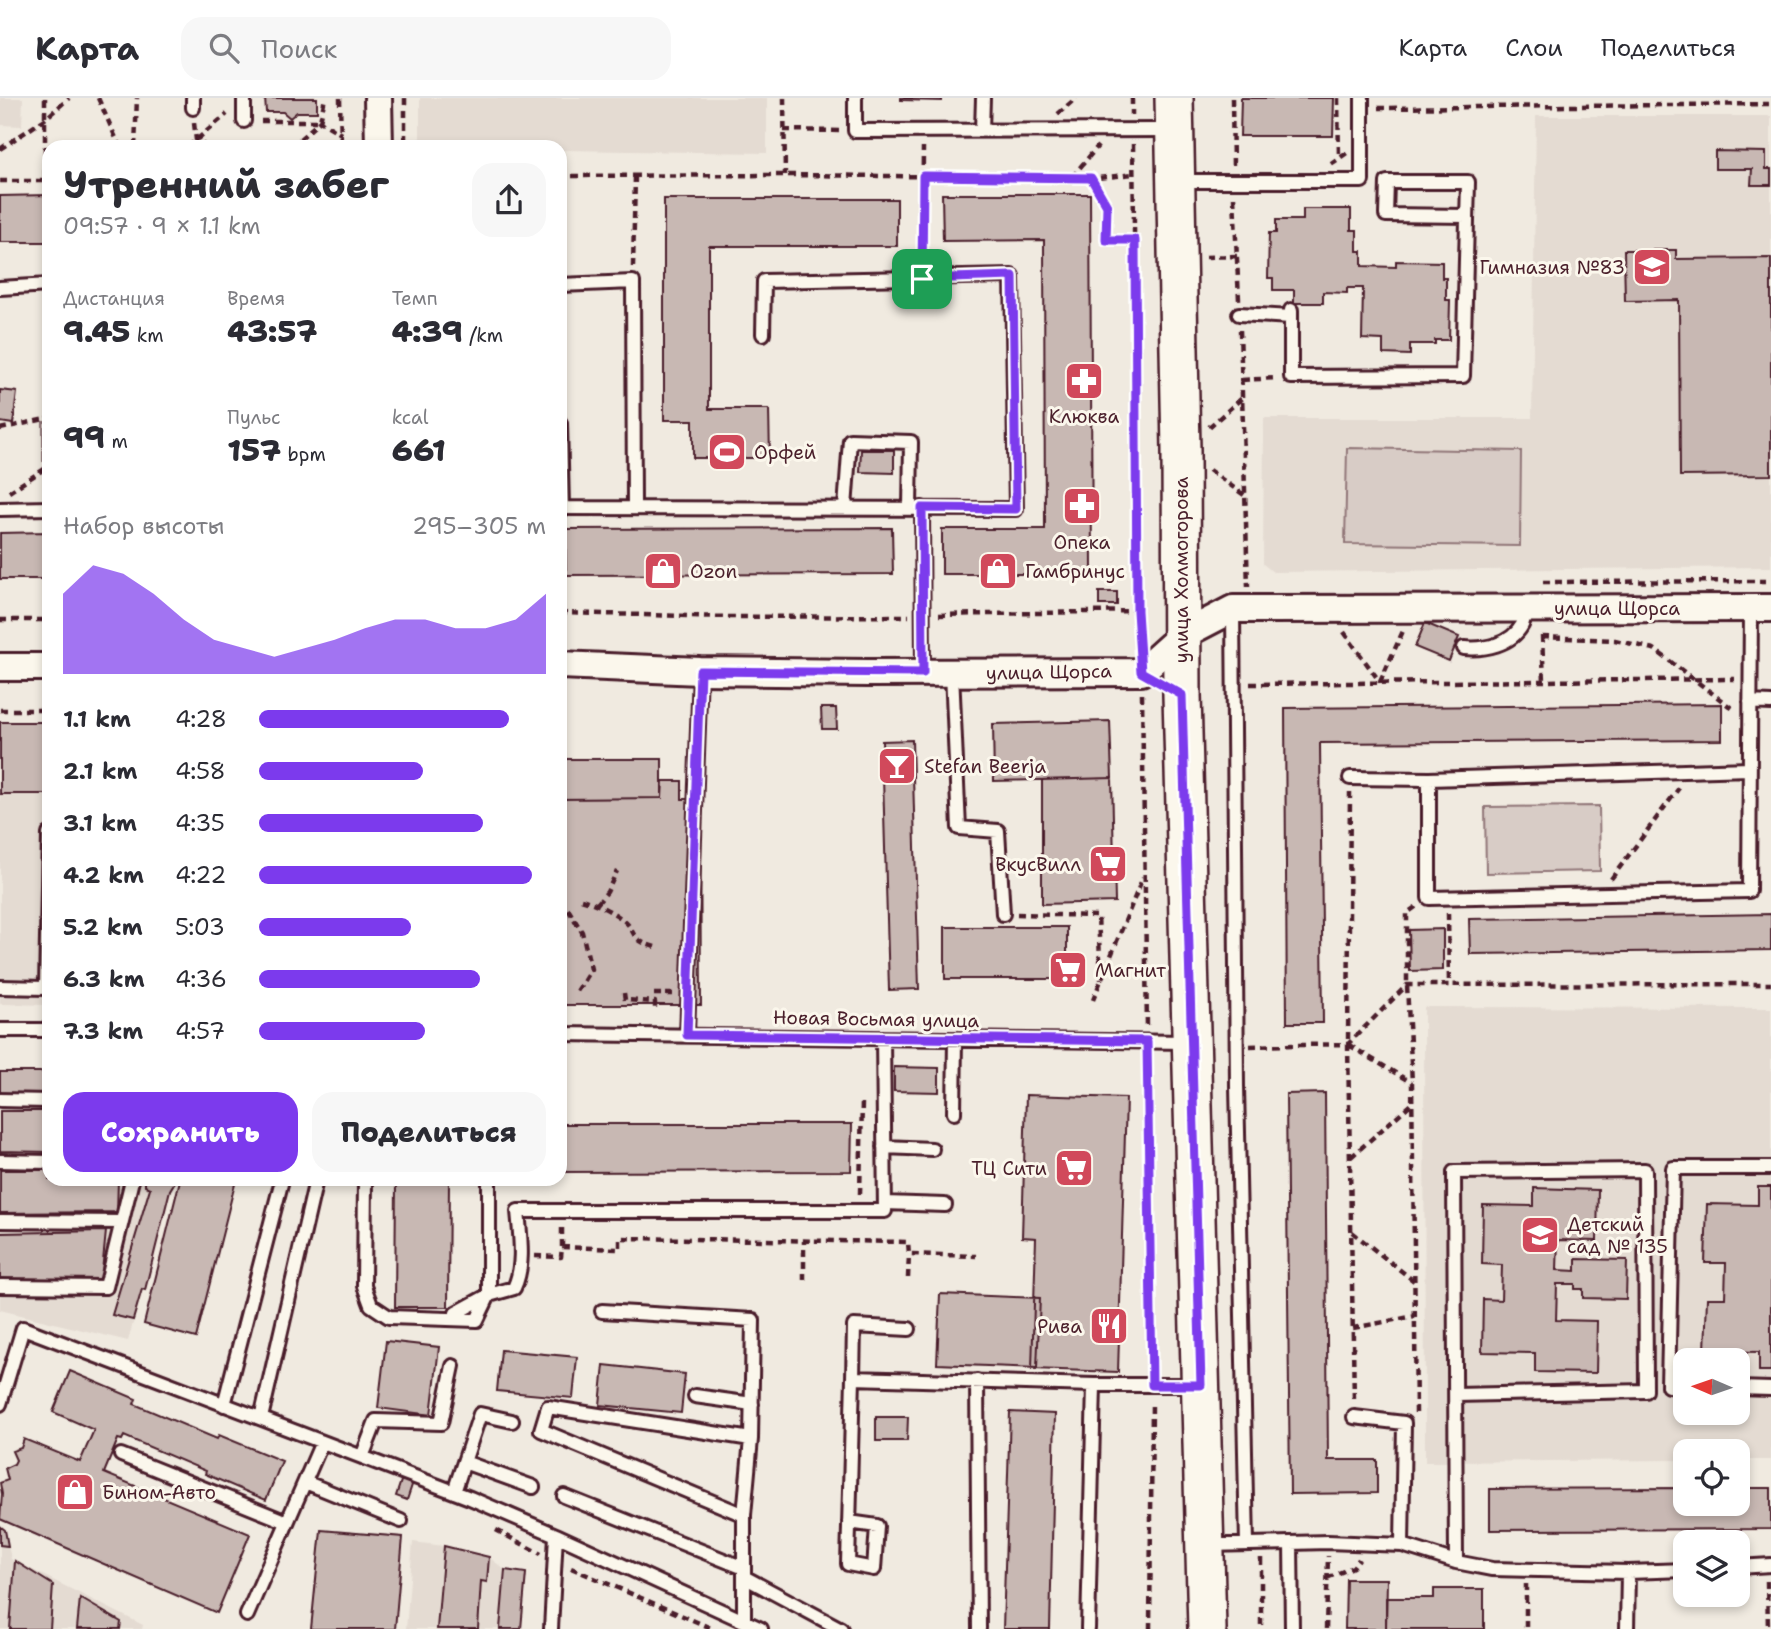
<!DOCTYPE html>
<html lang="ru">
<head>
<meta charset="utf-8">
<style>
	body { margin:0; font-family:"Shantell Sans",sans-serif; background:#f7f7f7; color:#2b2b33; height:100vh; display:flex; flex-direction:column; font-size:26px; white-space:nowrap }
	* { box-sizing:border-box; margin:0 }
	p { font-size:23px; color:#7c7c81 }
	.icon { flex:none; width:38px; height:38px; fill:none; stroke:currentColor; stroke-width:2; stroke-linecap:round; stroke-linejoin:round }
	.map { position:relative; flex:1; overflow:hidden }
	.sheet { position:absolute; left:42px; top:42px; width:525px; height:1046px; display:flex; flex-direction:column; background:#fff; border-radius:21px; box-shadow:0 4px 10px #0003 }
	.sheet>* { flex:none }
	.needle { width:46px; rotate:272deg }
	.tools { position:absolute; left:1673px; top:1250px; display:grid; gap:14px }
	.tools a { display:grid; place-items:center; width:77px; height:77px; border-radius:14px; background:#fff; box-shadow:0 4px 10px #0003; font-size:35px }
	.pin { position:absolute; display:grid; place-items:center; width:60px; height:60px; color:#fff; margin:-30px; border-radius:14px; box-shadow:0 4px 10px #0006 }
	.round { display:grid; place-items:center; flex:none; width:74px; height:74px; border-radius:21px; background:#f7f7f7 }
	.overview { display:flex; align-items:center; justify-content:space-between; height:119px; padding:0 21px }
	h1 { font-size:38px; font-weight:800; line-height:52px }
	.figures { display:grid; grid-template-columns:repeat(3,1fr); gap:10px; height:119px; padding:7px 21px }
	.figures div { display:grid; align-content:center }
	.figures b { font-size:30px; font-weight:800 }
	.figures small { font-size:19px; font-weight:400 }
	.figures p { font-size:19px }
	.chart { height:196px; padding:14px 21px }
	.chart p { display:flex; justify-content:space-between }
	.chart svg { width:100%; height:126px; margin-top:7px; fill:#7c3aed; opacity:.7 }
	.primary-button { display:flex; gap:14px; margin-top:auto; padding:14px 21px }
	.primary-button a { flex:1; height:80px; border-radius:21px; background:#7c3aed; color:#fff; font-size:28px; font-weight:800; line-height:80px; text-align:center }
	.primary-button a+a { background:#f7f7f7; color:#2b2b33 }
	ul { padding:0 21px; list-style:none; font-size:23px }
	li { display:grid; grid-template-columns:112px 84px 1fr; align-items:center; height:52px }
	li i { height:18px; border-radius:9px; background:#7c3aed }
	header { display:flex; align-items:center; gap:42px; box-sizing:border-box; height:98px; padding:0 35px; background:#fff; border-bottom:2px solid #e1e1e2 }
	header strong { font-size:33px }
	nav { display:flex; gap:38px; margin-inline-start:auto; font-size:24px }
	.search { width:490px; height:63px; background:#f7f7f7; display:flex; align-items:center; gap:18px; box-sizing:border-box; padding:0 24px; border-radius:21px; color:#7c7c81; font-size:26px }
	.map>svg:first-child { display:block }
</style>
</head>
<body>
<header>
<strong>Карта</strong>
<div class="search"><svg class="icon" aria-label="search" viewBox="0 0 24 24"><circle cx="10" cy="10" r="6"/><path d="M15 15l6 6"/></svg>Поиск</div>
<nav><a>Карта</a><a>Слои</a><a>Поделиться</a></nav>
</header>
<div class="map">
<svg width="1771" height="1531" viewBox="0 0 1771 1531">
	<rect width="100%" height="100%" fill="#f0eae0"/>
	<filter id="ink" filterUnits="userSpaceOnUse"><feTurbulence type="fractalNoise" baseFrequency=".0143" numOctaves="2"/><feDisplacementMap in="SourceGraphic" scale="14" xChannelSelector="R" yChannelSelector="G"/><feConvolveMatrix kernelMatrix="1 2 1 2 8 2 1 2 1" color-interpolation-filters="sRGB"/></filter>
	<g filter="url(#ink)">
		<path fill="#e4dbd2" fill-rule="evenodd" d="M0 0H23L22 28 0 27Z
			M420 0H767V55L560 52V49H420Z
			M1536 18H1771V469L1273 474 1263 466 1264 320H1532Z
			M0 624H49V907L0 906Z
			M1424 909 1771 910V1362H1738V1353H1685V1362L1425 1364ZM1685 1262H1738V1314H1685Z
			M0 975H49V1082H176L170 1092 145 1192H142L128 1243 0 1212Z
			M0 1428 5 1432 11 1461 143 1527 142 1531H0Z
			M413 1444 444 1448 489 1459 505 1472 526 1475 521 1531H406Z"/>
		<path fill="#d8ccc6" stroke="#917678" stroke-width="2" d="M43 324H49V363H43Z
			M1347 350 1521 353 1520 448 1345 446Z
			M1599 708 1600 773 1486 775 1485 709Z"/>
		<path fill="#c8b8b3" stroke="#4a1f2b" stroke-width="2" d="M265 0H317V14H297L290 20 283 14H266Z
			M901 0H942V3L901 2Z
			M1241 0H1334L1333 38H1240Z
			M1715 53 1766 54V71H1771V87H1751L1752 71H1715Z
			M942 96H1090L1092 476H942V431H1045L1044 142 943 143Z
			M49 97V144H0V98Z
			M664 101H897V148H709V311H769L770 360H693V322H664Z
			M1303 111H1351V132H1357V153H1362V168L1396 169V163L1442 164V180H1446V202H1450L1449 242H1435V246H1410V257L1383 256V242L1362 241 1363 190H1347V195L1323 194V205H1294V192H1273V180H1268L1269 135H1276V122H1303Z
			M1624 152H1676V161L1771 160V377L1680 378 1679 202 1625 203Z
			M0 292 17 294 13 326 0 324Z
			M861 352H894V375L860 374Z
			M892 430 893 476 566 477 565 431Z
			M49 434V481H0V435Z
			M1099 494H1117V507H1099Z
			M1425 525 1459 539 1449 563 1415 549Z
			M1722 606V642L1320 645 1323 925H1287L1285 610Z
			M821 610H836L837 631H822Z
			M1110 623 1112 680 994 683 993 626Z
			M0 624H49V696H0Z
			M912 642 919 891 889 892 882 643Z
			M560 661H662V700L560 701Z
			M1112 680 1115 804 1042 806V682Z
			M663 683H682V701H700L701 907H560V701L662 700Z
			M1771 816V852L1470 856 1469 821Z
			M945 829H1067V881H945Z
			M1443 831V872L1410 873 1409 832Z
			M894 969 939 970V994L894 993Z
			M0 974H49V996L0 995Z
			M1325 995 1328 1362H1377V1395L1290 1396 1286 996Z
			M1026 997 1126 1000 1118 1274 1032 1271 1036 1140 1022 1139Z
			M0 1013H49V1054L0 1053Z
			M560 1026H852L851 1073 560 1074Z
			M0 1072H49V1082H118L117 1114 0 1115Z
			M145 1082H176L170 1092 145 1192 142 1191 133 1222 112 1217 150 1090 145 1088Z
			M180 1082H236L196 1240 144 1226Z
			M396 1082H449L448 1209H395Z
			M1758 1089H1771V1273H1759V1254L1705 1253 1707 1200H1725L1726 1165H1705L1707 1106 1758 1107Z
			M1534 1090 1598 1092 1597 1143 1558 1142 1557 1172 1576 1173V1161L1627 1162 1626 1201 1583 1200V1191H1575V1186H1557L1556 1222 1597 1223 1596 1275 1535 1274V1255L1482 1254 1483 1201 1501 1202 1502 1167 1482 1166 1483 1107 1534 1108Z
			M106 1133 101 1184 0 1182V1135Z
			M940 1196 1040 1200 1037 1270 937 1266Z
			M386 1243 439 1249 431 1317 378 1310Z
			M501 1252 577 1259 573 1300 497 1293Z
			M604 1267 685 1276 681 1315 600 1307Z
			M70 1273 136 1301 134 1306 217 1341 219 1337 282 1363 266 1402 205 1376 206 1373 124 1338 122 1342 118 1341 104 1375 250 1436 217 1515 0 1421 2 1396 0 1385 8 1382 5 1370 14 1366 16 1362 12 1353 21 1350 24 1341 80 1364 94 1332 53 1314Z
			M1010 1314 1055 1316 1050 1531H1003Z
			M876 1319H908L907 1343H876Z
			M402 1380 413 1384 407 1402 396 1398Z
			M1685 1390V1405H1738V1390H1771V1431L1490 1432V1391Z
			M0 1428 5 1432 8 1448 0 1447Z
			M321 1432 403 1439 395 1531H311Z
			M444 1448 489 1459 487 1484 481 1483 478 1531H437Z
			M15 1463 53 1487 50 1531H10Z
			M505 1472 526 1475 521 1531H500Z
			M1346 1481H1387L1386 1531H1345Z
			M1434 1491H1484V1531H1386V1500H1434Z
			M80 1500 121 1524 120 1531H77Z"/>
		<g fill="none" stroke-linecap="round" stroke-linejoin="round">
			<g stroke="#4a1f2b" stroke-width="18">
				<path id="service" d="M855 0V33L1170 32
					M193 10V0
					M244 23V0
					M982 32 983 0
					M1179 83H1362V0
					M560 187 633 184 634 409
					M0 190 49 187
					M1291 212V279L1463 278 1468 84H1387L1386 117 1467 118
					M1239 216 1291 219
					M560 325 562 409
					M560 410 1016 411 1012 178 764 183 763 236
					M845 410 850 342 911 344 910 410
					M922 410 923 575
					M0 411 49 410
					M1233 511 1237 988 1247 1446
					M1464 550C1484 552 1511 547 1522 527 1524 523 1524 515 1525 510
					M952 575 959 730 998 733 1003 816
					M1750 604 1771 605
					M1350 680 1429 681 1749 671
					M1429 681V800L1749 793 1751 510
					M0 889 46 890 49 736
					M0 932H49
					M560 936 1188 944
					M687 937 700 573
					M0 1002 49 1003
					M954 1015 955 941
					M884 1049 932 1051
					M0 1063 49 1064
					M365 1082 364 1188 371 1207 389 1219 477 1222 489 1197V1082
					M885 1105 945 1107
					M0 1123 121 1124
					M0 1188 106 1189 132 1082
					M602 1213 753 1222 751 1341
					M456 1215 489 1197 514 1190C525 1167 520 1137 518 1113H885L883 940
					M853 1280 854 1228 909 1231
					M977 1283 979 1531
					M1685 1289 1668 1288 1673 1070H1771
					M1738 1290 1771 1291
					M1456 1297 1646 1293 1645 1072 1454 1074 1456 1464
					M695 1298 752 1306
					M0 1306 23 1230 470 1400 556 1437 761 1531
					M224 1307 282 1082
					M1354 1319 1404 1325 1402 1447
					M261 1320 316 1082
					M121 1357 287 1424
					M362 1359 376 1323 441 1325 453 1268
					M464 1364 533 1389
					M305 1384 401 1423
					M454 1394 480 1316 512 1323
					M564 1398 744 1470
					M849 1424 877 1428 874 1471 848 1466 853 1280 1094 1287H1198
					M1291 1445 1292 1531
					M1209 1447 1328 1444 1402 1447 1456 1464 1492 1471 1628 1474 1627 1531
					M1738 1469 1771 1467
					M1628 1474 1685 1472
					M744 1479 841 1531
					M247 1517 322 1344
					M744 1523V1417L541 1332 548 1309 751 1341 744 1417
					M551 1531 556 1437
					M1088 1531 1094 1287"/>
			</g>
			<g stroke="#4a1f2b" stroke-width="32">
				<path id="minor" d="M378 0 379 49
					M560 567 700 573 868 575 1141 574 1181 538 1233 511 1771 510
					M0 569H49"/>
			</g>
			<g stroke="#4a1f2b" stroke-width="42">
				<path id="secondary" d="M1174 0 1181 352 1182 597 1207 1531"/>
			</g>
			<path stroke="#4a1f2b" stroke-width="4.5" stroke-dasharray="7 5" stroke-linecap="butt" d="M45 0V83
				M98 0 120 49
				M340 0 341 49
				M405 0V41
				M784 0 785 77
				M1132 0V17
				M1232 0 1233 69
				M1338 0 1339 60
				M1378 10 1771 6
				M1058 16 1076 0
				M261 23H320L325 0
				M194 25 196 42 207 49
				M784 32 840 33
				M1133 46 1139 545
				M135 49 137 0
				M188 49 227 16
				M291 49 320 23 341 36
				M0 51 45 21 69 0
				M1331 66 1347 55
				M560 78 785 77 1098 80 1134 76
				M1072 79 1098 48
				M1092 80 1107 108 1106 142H1135
				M0 83H49
				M1234 99 1239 202
				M1206 159 1237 158
				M922 163 923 49
				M633 169 635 78
				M1240 232 1248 489
				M1242 282 1276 280
				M1209 329 1242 300
				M0 331 49 320
				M1209 372 1244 397
				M9 394 49 368
				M1543 484 1771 483
				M560 515 729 519 909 518
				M939 517 1137 513
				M0 522H49
				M1344 534 1380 584
				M1542 538 1544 583
				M1542 539 1615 542 1654 551 1733 611
				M1380 584 1403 533
				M1250 586 1735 581
				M1142 596 1147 930
				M0 612H49
				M1350 694 1348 946 1354 1304
				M1611 781 1679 690
				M581 801C595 805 610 812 622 821 638 833 627 841 655 849
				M597 806 607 794 617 773
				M568 811 582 834 591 871 576 895
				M1448 815 1449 887
				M1017 816 1098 818 1101 882
				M624 895 625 902 655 904V914
				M654 896H674
				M1093 902 1143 779
				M1349 947 1412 985
				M1250 948 1348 946 1407 887 1771 886
				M1147 960 1152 1273
				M1351 1059 1412 1005
				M860 1096 862 1003
				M1352 1134 1414 1183
				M562 1149V1129
				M535 1158 561 1159 562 1149 620 1151V1140L908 1144 909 1156 976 1158
				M908 1180 909 1156
				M804 1182V1143
				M1353 1230 1415 1218
				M1416 1315 1412 985 1407 887V815L1417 808
				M496 1432 541 1456
				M1261 1460V1531
				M571 1470 711 1530
				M1327 1480 1353 1469 1359 1461
				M1767 1483 1768 1531
				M1526 1486V1531
				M1150 1531 1152 1303
				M1326 1531 1328 1458"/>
			<use href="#service" stroke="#fbf7ec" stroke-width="12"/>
			<use href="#minor" stroke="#fbf7ec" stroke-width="26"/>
			<use href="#secondary" stroke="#fbf7ec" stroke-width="37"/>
		</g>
	</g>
	<g fill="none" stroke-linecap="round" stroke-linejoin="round" filter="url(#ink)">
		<g stroke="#fff" stroke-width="14">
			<path id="route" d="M923 78 1091 80 1107 108 1106 142H1135L1137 513 1141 574 1182 597 1201 1287H1152L1147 943 687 937 700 573 923 575 922 410 1016 411 1013 178 922 181Z"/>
		</g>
		<use href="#route" stroke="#7c3aed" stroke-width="9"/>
	</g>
	<defs>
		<g id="school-square" transform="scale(2.0125)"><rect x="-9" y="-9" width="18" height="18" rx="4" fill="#d1495b" stroke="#fbf7ec"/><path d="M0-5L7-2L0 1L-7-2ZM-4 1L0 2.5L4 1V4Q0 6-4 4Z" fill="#fff"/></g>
		<g id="pharmacy-square" transform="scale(2.0125)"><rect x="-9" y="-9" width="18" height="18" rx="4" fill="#d1495b" stroke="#fbf7ec"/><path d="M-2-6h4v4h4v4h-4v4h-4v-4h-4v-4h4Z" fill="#fff"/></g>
		<g id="stadium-square" transform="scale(2.0125)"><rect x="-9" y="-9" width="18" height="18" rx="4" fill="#d1495b" stroke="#fbf7ec"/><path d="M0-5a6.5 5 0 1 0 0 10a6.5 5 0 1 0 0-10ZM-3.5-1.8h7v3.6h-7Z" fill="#fff"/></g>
		<g id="shop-square" transform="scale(2.0125)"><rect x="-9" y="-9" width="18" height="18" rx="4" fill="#d1495b" stroke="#fbf7ec"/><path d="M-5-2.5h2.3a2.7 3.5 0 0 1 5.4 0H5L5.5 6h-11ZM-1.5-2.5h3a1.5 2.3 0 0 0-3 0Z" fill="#fff"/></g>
		<g id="bar-square" transform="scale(2.0125)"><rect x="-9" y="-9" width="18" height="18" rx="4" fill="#d1495b" stroke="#fbf7ec"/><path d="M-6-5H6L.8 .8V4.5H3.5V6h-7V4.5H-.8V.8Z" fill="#fff"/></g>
		<g id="supermarket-square" transform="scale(2.0125)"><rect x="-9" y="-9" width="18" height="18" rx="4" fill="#d1495b" stroke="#fbf7ec"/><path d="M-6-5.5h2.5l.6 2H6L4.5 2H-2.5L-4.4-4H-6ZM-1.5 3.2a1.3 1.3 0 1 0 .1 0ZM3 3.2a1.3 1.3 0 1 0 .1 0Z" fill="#fff"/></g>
		<g id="restaurant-square" transform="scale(2.0125)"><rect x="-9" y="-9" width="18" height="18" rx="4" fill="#d1495b" stroke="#fbf7ec"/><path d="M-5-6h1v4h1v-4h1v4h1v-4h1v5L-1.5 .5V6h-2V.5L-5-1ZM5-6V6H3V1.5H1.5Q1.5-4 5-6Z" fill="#fff"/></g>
	</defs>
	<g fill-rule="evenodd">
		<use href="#school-square" x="1652" y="169"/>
		<use href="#pharmacy-square" x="1084" y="283"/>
		<use href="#stadium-square" x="727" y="354"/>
		<use href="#pharmacy-square" x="1082" y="408"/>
		<use href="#shop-square" x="663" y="473"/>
		<use href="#shop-square" x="998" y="473"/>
		<use href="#bar-square" x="897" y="668"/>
		<use href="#supermarket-square" x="1108" y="766"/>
		<use href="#supermarket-square" x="1068" y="872"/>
		<use href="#supermarket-square" x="1074" y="1070"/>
		<use href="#school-square" x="1540" y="1137"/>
		<use href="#restaurant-square" x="1109" y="1228"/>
		<use href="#shop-square" x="75" y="1394"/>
	</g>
	<g text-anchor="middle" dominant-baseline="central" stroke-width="6" stroke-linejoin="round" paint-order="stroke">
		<g font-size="19" fill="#4a1f2b" stroke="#fbf7ec" text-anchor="start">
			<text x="1625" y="169" text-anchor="end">Гимназия №83</text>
			<text x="1084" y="318" text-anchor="middle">Клюква</text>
			<text x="754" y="354">Орфей</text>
			<text x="1082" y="444" text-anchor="middle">Опека</text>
			<text x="690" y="473">Ozon</text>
			<text x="1025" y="473">Гамбринус</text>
			<text x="924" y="668">Stefan Beerja</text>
			<text x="1081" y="766" text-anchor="end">ВкусВилл</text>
			<text x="1095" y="872">Магнит</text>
			<text x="1047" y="1070" text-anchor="end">ТЦ Сити</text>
			<text x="1567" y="1126">Детский<tspan x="1567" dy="22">сад № 135</tspan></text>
			<text x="1082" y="1228" text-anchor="end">Рива</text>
			<text x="102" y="1394">Бином-Авто</text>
		</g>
		<g font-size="19" fill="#4a1f2b" stroke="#fbf7ec">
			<text transform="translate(1181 472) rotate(-90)">улица Холмогорова</text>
			<text x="1617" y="510">улица Щорса</text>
			<text transform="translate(1049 574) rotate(-1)">улица Щорса</text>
			<text transform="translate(876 921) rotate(1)">Новая Восьмая улица</text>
		</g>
	</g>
</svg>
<div class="tools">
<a><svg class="needle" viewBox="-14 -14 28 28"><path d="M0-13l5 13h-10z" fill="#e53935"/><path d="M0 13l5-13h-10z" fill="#7c7c81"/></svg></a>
<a><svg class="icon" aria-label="locate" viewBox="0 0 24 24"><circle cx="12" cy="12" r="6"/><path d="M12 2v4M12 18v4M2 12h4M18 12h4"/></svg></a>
<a><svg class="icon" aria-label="layers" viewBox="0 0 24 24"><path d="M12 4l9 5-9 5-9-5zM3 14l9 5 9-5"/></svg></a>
</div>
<div class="pin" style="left:922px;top:181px;background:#1e9e55"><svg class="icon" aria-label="arrive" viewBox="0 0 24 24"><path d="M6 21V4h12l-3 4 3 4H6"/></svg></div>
<section class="sheet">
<div class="overview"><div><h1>Утренний забег</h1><p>09:57 · 9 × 1.1 km</p></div><a class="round"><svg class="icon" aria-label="share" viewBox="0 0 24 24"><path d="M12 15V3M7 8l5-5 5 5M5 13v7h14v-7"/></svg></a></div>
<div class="figures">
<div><p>Дистанция</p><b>9.45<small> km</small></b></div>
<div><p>Время</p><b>43:57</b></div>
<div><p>Темп</p><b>4:39<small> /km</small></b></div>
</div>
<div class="figures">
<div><b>99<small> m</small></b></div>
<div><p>Пульс</p><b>157<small> bpm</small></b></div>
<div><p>kcal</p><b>661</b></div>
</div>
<div class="chart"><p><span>Набор высоты</span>295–305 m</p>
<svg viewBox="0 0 160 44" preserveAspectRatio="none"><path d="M0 44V16L10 6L20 9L30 16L40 25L50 32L60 35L70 38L80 35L90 32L100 28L110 25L120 25L130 28L140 28L150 25L160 16V44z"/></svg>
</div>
<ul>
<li><b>1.1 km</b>4:28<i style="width:87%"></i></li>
<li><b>2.1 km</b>4:58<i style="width:57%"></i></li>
<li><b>3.1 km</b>4:35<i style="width:78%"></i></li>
<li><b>4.2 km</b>4:22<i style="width:95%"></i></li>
<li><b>5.2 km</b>5:03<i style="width:53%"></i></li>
<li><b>6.3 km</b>4:36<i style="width:77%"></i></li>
<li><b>7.3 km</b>4:57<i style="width:58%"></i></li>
</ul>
<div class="primary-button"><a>Сохранить</a><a>Поделиться</a></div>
</section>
</div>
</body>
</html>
